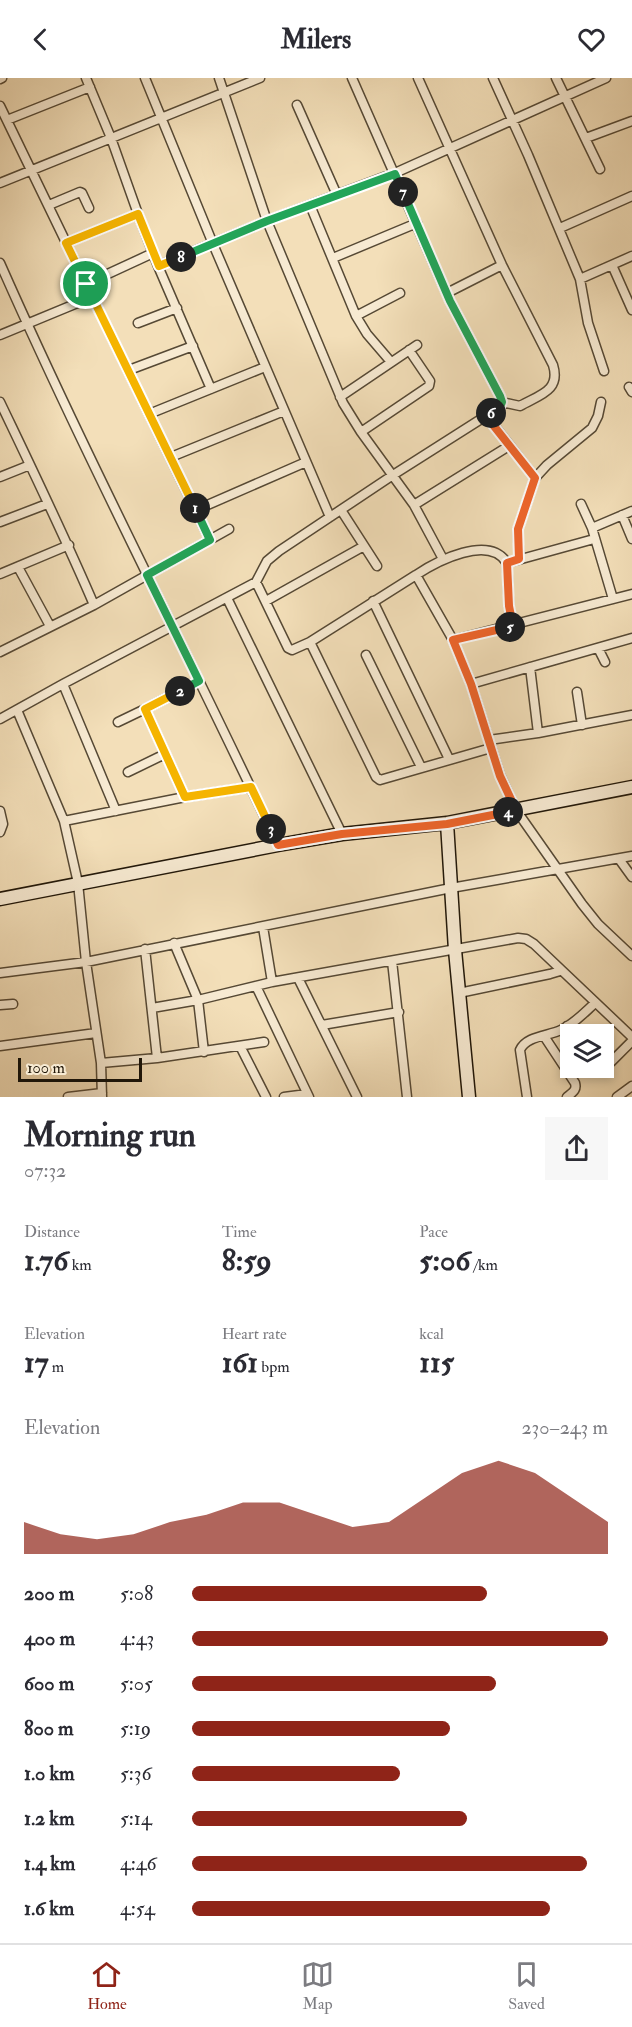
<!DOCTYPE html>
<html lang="en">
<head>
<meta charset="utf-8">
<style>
	body { margin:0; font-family:"IM FELL Double Pica",serif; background:#f7f7f7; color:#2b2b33; height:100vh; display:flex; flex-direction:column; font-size:22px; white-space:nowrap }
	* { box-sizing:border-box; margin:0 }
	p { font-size:20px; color:#7c7c81 }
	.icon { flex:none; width:33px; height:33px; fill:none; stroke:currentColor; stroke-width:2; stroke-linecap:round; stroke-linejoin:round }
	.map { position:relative; height:1019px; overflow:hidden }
	.panel { display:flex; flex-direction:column; background:#fff; flex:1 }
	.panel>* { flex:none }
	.fabs { position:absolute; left:560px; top:946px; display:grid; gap:12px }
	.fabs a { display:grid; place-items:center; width:54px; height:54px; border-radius:0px; background:#fff; box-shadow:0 3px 9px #0003; font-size:30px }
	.scale { position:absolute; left:18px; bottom:15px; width:124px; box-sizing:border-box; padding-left:6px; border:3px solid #211709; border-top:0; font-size:16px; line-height:21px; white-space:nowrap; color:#211709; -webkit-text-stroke:4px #f7ead2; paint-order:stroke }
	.pin { position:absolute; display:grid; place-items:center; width:51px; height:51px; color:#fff; margin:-26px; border:3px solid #fff; border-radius:50%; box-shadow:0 2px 6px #0007 }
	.km { position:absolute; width:30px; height:30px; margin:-15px; border-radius:50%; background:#222; color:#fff; font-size:16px; line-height:30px; text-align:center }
	.round { display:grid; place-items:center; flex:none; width:63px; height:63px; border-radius:0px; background:#f7f7f7 }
	.headline { display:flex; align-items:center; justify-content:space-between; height:102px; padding:0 24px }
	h1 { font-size:33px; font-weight:700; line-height:45px }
	.stats { display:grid; grid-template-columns:repeat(3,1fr); gap:9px; height:102px; padding:6px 24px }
	.stats div { display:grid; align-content:center }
	.stats b { font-size:30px; font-weight:700 }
	.stats small { font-size:16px; font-weight:400 }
	.stats p { font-size:16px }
	.chart { height:168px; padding:12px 24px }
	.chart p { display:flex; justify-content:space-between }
	.chart svg { width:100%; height:108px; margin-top:6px; fill:#8f2418; opacity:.7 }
	ul { padding:0 24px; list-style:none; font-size:20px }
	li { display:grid; grid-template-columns:96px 72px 1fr; align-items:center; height:45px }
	li i { height:15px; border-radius:8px; background:#8f2418 }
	header { display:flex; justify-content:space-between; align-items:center; height:78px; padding:0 24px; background:#fff; font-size:27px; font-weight:700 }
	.dock { display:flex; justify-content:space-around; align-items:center; height:84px; border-top:2px solid #e1e1e2; background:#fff; font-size:16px; color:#7c7c81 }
	.dock a { display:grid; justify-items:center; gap:3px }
	.dock .selected { color:#8f2418 }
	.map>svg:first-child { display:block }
</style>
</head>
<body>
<header><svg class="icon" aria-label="back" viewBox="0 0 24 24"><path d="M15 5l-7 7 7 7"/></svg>Milers<svg class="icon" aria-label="heart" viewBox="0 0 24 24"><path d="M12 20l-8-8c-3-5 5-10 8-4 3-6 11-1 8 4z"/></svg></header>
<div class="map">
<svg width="632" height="1019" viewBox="0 0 632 1019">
	<rect width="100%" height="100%" fill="#f3dfb9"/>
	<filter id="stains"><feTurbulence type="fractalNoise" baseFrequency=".00333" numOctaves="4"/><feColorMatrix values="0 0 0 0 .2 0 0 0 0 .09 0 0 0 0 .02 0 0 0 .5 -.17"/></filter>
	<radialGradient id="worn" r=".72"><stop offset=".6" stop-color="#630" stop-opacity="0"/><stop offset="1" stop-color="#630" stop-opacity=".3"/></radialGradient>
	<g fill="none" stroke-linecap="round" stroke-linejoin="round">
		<g stroke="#564935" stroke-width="11">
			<path id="street" d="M86 0 111 60 138 136 158 188 211 311
				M145 0 213 166 330 439
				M219 0 267 143 343 325 361 354 414 427 443 481
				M418 0 502 187 553 287C561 313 539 317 520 328L502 324
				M493 0 528 77 580 201 588 245 604 293
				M556 0 600 91
				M0 1 2 0
				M297 27 337 117
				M0 28 210 462
				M7 42 90 9
				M586 60 632 43
				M0 105 260 0
				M49 127 80 114 82 115 89 130
				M310 127 356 238 367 256 391 284
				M560 150 632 118
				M66 165 138 136
				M333 180 417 145
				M0 185C87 382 187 573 278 767
				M612 187 632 232
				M158 188 267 143 395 95 606 0
				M580 201 632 178
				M86 206 153 175
				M447 215 502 187
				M356 238 400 215
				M138 245 177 230
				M0 257 92 219
				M129 292 193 268
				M629 309 632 314
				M340 319 417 267
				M0 324C32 391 65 459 94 527
				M149 336 265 289
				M486 337 535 400
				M361 354 429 308 430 303 409 272
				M171 379 284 333
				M0 399 30 387
				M581 426 592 450 613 521
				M414 427 509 368
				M196 432 306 384
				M341 432 377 488
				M622 437 632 461
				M0 444 47 426
				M592 450 632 433
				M519 481 518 451 535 400 547 387 592 350 598 338 601 324
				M507 485 594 461
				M18 489 50 548
				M0 496 69 467
				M416 497C437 483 489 456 507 485L509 528 513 548
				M256 504 288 570 292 572 310 564 416 497 453 562 471 606 500 697 516 732 582 826 598 846 632 878
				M227 520 342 756
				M266 523 364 468
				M373 523 449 681
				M453 562 632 516
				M310 564 376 699 380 702 491 670
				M598 570 605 584
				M0 574 94 527 229 451
				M366 577 421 689
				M530 589 538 655
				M63 606 116 733
				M471 606 632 560
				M577 614 582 647
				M17 632 64 743 78 805 86 884 101 985 102 1019
				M0 641 63 606 256 504 267 483 279 473 393 397 500 329 502 324 500 318 450 223 352 0
				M118 644 145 631
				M489 662 538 655 632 637
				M128 694 165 676
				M185 719 145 631 199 603
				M0 733 3 746 0 754
				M64 743 185 719 251 709
				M619 781 632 799
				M263 849 272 904
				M174 865 198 922 204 974
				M145 871 157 980
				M392 883 407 1019
				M0 895 86 884 451 810 632 778
				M298 900 357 1019
				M256 908 309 1019
				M459 915 550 896 560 893
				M0 927 13 926
				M152 930 198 922 272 904 518 860 526 861 534 866 632 959
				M322 947 399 934
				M567 948 577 957
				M544 958 575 1005C577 1012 573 1014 567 1019
				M0 968 96 955
				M240 968 266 1019
				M603 979 611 984 632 963
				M101 985 157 980 264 964
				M68 1019 102 1015
				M284 1019 307 1016
				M527 1019 520 972C526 958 548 958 561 952 574 946 585 934 595 925
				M617 1019 632 1008"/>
		</g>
		<g stroke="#211709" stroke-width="15">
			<path id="secondary" d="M447 745 455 872 469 1019
				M0 821 278 767 342 756 447 745 632 709"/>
		</g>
		<use href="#street" stroke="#f7ead2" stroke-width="8"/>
		<use href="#secondary" stroke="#f7ead2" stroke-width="12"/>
	</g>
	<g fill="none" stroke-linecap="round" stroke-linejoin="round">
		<g stroke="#fff" stroke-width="12">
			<path id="split-1" d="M86 206 195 430"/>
		</g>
		<g stroke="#fff" stroke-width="12">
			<path id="split-2" d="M180 613 199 603 147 497 210 462 195 430"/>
		</g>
		<g stroke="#fff" stroke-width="12">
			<path id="split-3" d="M180 613 145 631 185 719 251 709 271 751"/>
		</g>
		<g stroke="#fff" stroke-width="12">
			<path id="split-4" d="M271 751 278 767 342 756 447 746 508 734"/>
		</g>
		<g stroke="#fff" stroke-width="12">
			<path id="split-5" d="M508 734 516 732 500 698 471 606 453 562 510 549"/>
		</g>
		<g stroke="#fff" stroke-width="12">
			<path id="split-6" d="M491 335 486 338 535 400 518 451 519 481 507 485 509 528 513 548 510 549"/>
		</g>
		<g stroke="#fff" stroke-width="12">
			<path id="split-7" d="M403 114 450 223 500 318 502 324 500 329 491 335"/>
		</g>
		<g stroke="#fff" stroke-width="12">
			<path id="split-8" d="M181 179 267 143 395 96 403 114"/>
		</g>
		<g stroke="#fff" stroke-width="12">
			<path id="split-9" d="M86 206 66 165 138 136 159 188 181 179"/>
		</g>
		<use href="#split-1" stroke="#f5b400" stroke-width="8"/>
		<use href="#split-2" stroke="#22a559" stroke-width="8"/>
		<use href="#split-3" stroke="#f5b400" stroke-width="8"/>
		<use href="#split-4" stroke="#f0652b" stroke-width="8"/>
		<use href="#split-5" stroke="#f0652b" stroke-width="8"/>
		<use href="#split-6" stroke="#f0652b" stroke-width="8"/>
		<use href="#split-7" stroke="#22a559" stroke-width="8"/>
		<use href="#split-8" stroke="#22a559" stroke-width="8"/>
		<use href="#split-9" stroke="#f5b400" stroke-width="8"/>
	</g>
	<rect width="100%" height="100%" filter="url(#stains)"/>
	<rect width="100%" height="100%" fill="url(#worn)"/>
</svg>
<div class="fabs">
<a><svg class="icon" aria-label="layers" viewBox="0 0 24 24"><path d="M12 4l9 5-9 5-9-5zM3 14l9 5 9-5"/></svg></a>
</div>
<div class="scale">100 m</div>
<div class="pin" style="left:86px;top:206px;background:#1e9e55"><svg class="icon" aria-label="arrive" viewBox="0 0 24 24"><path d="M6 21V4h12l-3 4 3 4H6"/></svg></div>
<b class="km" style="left:195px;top:430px">1</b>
<b class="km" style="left:180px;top:613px">2</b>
<b class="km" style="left:271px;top:751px">3</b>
<b class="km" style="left:508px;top:734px">4</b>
<b class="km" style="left:510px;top:549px">5</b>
<b class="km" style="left:491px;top:335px">6</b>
<b class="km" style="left:403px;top:114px">7</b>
<b class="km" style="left:181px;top:179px">8</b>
</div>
<section class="panel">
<div class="headline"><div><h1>Morning run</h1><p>07:32</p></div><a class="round"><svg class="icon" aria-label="share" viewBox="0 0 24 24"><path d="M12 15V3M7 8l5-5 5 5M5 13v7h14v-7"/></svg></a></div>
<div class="stats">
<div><p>Distance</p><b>1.76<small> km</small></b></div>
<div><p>Time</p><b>8:59</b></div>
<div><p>Pace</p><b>5:06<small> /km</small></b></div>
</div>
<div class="stats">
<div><p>Elevation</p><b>17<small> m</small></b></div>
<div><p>Heart rate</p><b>161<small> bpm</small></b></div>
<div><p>kcal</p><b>115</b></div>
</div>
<div class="chart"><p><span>Elevation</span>230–243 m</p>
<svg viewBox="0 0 160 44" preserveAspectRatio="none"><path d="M0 44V31L10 36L20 38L30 36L40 31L50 28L60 23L70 23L80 28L90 33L100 31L110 21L120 11L130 6L140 11L150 21L160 31V44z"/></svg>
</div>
<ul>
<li><b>200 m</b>5:08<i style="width:71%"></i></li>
<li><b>400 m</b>4:43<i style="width:100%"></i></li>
<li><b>600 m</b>5:05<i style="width:73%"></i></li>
<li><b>800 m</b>5:19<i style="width:62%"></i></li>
<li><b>1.0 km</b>5:36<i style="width:50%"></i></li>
<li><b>1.2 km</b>5:14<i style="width:66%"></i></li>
<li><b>1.4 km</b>4:46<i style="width:95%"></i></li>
<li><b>1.6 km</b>4:54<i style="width:86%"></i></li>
</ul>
</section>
<nav class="dock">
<a class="selected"><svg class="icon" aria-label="home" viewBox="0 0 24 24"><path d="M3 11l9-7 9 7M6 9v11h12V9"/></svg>Home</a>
<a><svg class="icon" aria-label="map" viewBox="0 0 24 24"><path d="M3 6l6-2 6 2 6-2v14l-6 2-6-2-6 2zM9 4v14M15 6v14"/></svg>Map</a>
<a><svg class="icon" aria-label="saved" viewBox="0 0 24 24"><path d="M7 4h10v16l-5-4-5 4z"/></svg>Saved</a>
</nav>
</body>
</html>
